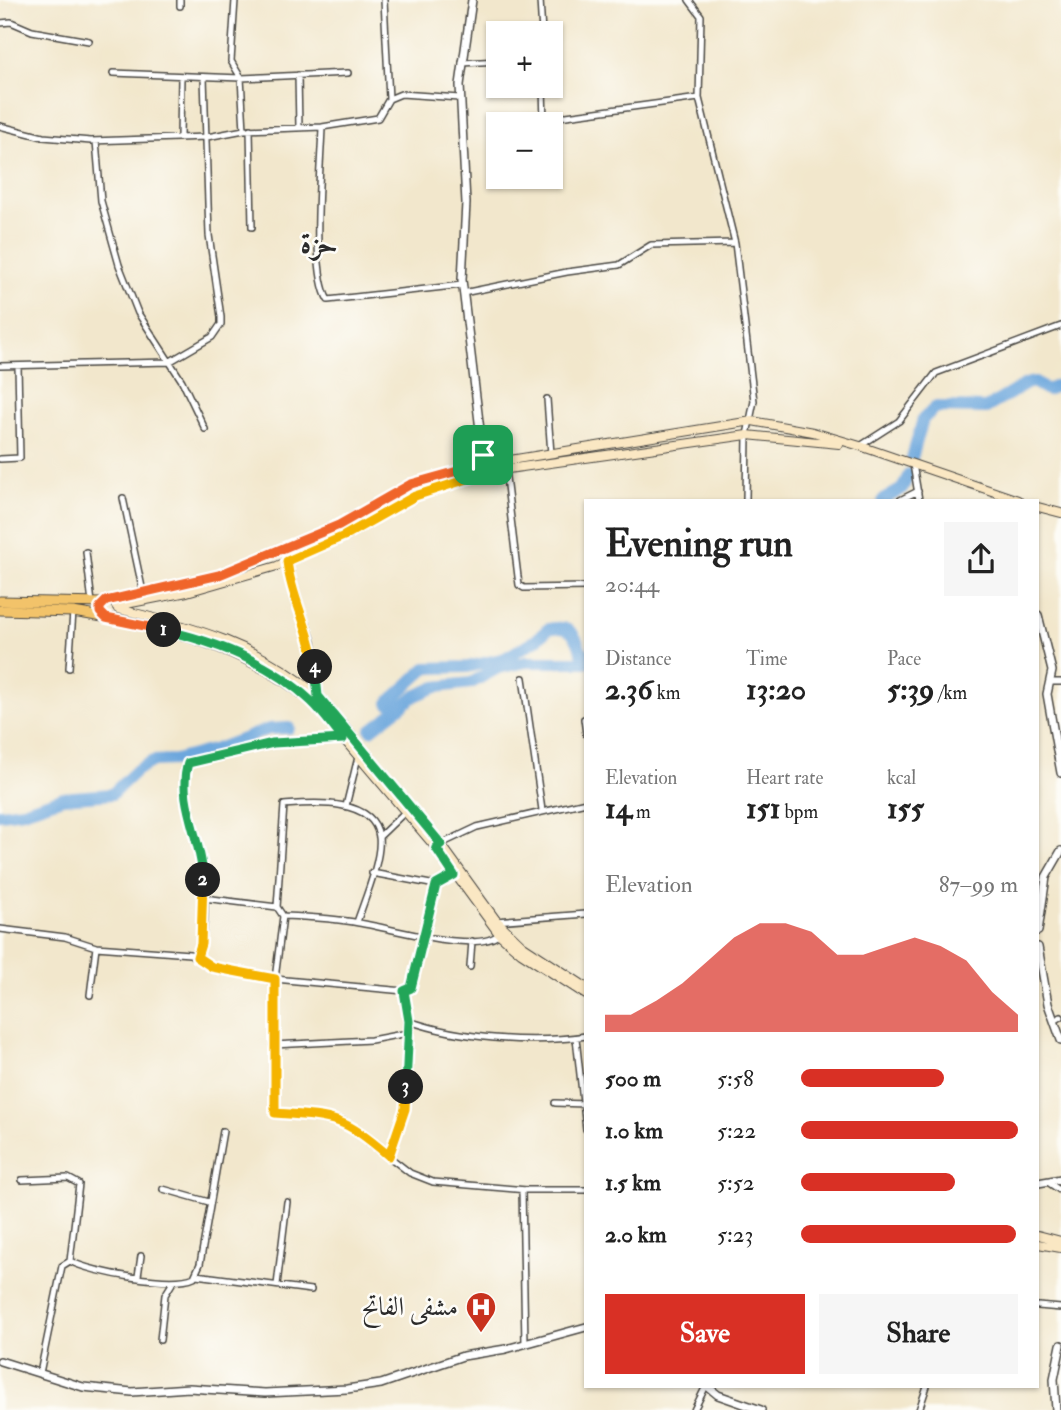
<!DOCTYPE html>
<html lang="en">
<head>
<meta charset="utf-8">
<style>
	body { margin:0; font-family:"IM FELL Double Pica",Amiri,serif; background:#f6f6f6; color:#222; height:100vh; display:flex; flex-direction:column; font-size:26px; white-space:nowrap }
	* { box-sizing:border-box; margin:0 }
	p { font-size:23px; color:#767676 }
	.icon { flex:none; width:38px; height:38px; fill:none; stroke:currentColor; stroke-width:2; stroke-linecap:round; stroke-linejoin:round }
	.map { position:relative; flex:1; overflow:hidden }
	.details { position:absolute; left:584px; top:499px; width:455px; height:889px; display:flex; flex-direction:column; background:#fff; border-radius:0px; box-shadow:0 2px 5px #0004 }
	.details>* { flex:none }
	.controls { position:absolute; left:486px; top:21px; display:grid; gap:14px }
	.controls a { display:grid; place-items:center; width:77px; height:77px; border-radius:0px; background:#fff; box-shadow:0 2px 5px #0004; font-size:35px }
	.pin { position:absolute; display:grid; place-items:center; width:60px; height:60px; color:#fff; margin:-30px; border-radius:14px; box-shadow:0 4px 10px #0006 }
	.km { position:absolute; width:35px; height:35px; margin:-18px; border-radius:50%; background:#222; color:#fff; font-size:19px; line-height:35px; text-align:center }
	.round { display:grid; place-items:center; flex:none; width:74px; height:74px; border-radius:0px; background:#f6f6f6 }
	.headline { display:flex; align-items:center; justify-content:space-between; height:119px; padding:0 21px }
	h1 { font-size:38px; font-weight:700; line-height:52px }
	.stats { display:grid; grid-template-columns:repeat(3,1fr); gap:10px; height:119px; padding:7px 21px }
	.stats div { display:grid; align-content:center }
	.stats b { font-size:30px; font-weight:700 }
	.stats small { font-size:19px; font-weight:400 }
	.stats p { font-size:19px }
	.chart { height:196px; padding:14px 21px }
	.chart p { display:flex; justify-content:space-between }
	.chart svg { width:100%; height:126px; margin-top:7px; fill:#d93025; opacity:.7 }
	.primary-button { display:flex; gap:14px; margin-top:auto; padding:14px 21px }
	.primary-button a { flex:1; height:80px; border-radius:0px; background:#d93025; color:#fff; font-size:28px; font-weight:700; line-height:80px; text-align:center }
	.primary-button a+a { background:#f6f6f6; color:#222 }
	ul { padding:0 21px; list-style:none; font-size:23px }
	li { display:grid; grid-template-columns:112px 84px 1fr; align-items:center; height:52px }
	li i { height:18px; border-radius:9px; background:#d93025 }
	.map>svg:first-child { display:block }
</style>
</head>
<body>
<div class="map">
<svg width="1061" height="1410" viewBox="0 0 1061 1410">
	<rect width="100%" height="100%" fill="#fdfcf7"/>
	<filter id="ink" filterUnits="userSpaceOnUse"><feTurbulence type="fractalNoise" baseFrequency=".0143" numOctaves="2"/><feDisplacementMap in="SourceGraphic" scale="14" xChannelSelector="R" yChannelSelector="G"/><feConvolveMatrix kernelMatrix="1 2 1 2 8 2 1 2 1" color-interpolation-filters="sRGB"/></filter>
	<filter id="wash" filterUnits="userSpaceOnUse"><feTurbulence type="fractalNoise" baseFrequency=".00686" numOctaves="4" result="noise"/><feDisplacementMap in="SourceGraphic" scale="28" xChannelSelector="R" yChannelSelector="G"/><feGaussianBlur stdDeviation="1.57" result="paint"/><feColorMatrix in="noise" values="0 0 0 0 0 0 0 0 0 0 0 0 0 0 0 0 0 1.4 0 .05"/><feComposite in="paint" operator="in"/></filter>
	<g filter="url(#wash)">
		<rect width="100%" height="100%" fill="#f2e7cc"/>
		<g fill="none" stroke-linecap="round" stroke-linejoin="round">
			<path stroke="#6da7dd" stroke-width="12" d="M912 458 923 419 936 407 986 408 1026 384 1033 382 1047 390 1061 384
				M883 500 902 489 909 474
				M388 703 426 668 468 667 505 658 536 640 548 629C568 624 576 633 581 651L586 654
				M371 730 415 696 436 687 471 683 498 668 526 662H586
				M0 814 23 811 62 798 112 794 137 770 153 761 175 760 216 749 269 729 289 728"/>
		</g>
	</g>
	<g filter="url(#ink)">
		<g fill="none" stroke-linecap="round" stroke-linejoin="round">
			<g stroke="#494743" stroke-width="8">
				<path id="minor" d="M180 0V6
					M235 0 231 61 241 78 244 130
					M384 0 389 99
					M540 0 542 33
					M689 0 701 16 699 98 735 243 754 401 747 435 746 500
					M0 23 11 22 32 31 89 41
					M462 63 499 61
					M113 73 241 78 348 73
					M298 75 299 128
					M543 86 544 124
					M544 119 699 98
					M0 126 43 137 91 141 207 137 244 130 322 127 378 118 389 99 401 94 460 98
					M322 127C321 166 310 270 328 300L462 285
					M250 129 252 227
					M180 138 181 76
					M96 141 101 201 119 265 138 313 182 381 205 429
					M463 293 567 272 619 265 651 245 735 243
					M0 366 169 362 212 337 221 324V317L209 235 204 77
					M547 399 551 454
					M860 446 899 421 936 373 1061 326
					M0 459 20 458 18 366
					M913 464 919 500
					M505 469 519 585 524 588 586 587
					M123 498 143 592
					M900 500 918 491
					M86 552 92 603
					M69 668 73 612
					M523 678 542 810
					M1050 682H1061
					M584 719 586 734
					M346 806 358 757
					M379 837 405 812
					M439 845 477 827 586 802
					M372 873 436 885 454 875
					M204 898 277 907
					M283 916C308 917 334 918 359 923 387 927 478 955 499 934
					M495 921 586 914
					M357 922C364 901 382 859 379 837 374 797 311 803 284 805L277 907 283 916 275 979V1113L318 1116 343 1121 410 1173 433 1182 527 1190H586
					M0 929 65 937 96 947 190 954 212 967 275 979 404 991
					M197 957C208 935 206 878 201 854 194 825 179 792 188 763L273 743 343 739
					M470 967 472 941
					M404 991 411 988 436 885
					M90 995 96 947
					M409 1021C460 1039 533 1044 586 1036
					M1054 1021 1061 1017
					M576 1038 586 1129
					M273 1045 371 1040 408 1033
					M555 1103 586 1104
					M389 1156 405 1109 409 1021 404 991
					M22 1180 68 1178 79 1184 70 1261
					M1049 1183 1061 1191
					M163 1189 209 1202
					M522 1190 525 1344
					M70 1261C92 1273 173 1287 194 1277L200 1264 223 1131
					M196 1275 311 1290
					M138 1276 141 1256
					M277 1285 287 1202
					M1038 1306 1061 1308
					M160 1340 165 1295 173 1282
					M40 1373 62 1266 70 1261
					M694 1410 706 1386
					M919 1410 927 1386"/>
			</g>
			<g stroke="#494743" stroke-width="10">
				<path id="tertiary" d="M472 0 460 85 466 203 462 280 483 455 479 468
					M287 561 294 593 312 642 319 696
					M1038 615 1052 671 1047 694 1061 773
					M1038 931 1046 877 1061 851
					M1038 947 1048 1004 1061 1040
					M1038 1183 1061 1179
					M0 1361 83 1387 132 1392 189 1388 265 1393 347 1389 381 1384 463 1356 506 1349 586 1327
					M707 1386 718 1395 761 1410
					M1056 1410 1054 1379 1061 1345"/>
			</g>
			<g stroke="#494743" stroke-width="10">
				<path id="secondary" d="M1038 507 1061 513
					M111 601 219 575 339 525 411 484 479 465 752 421 813 432 860 446 1018 500
					M116 606 187 592 277 566 344 536 415 496 480 473 747 435 839 444
					M118 609C195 627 257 644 319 696L441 844 496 920 522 945 586 987
					M112 618C185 633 255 654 313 703L436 848 499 934 521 953 586 995
					M1038 1235 1061 1241
					M1038 1244 1061 1248"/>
			</g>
			<g stroke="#494743" stroke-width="11">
				<path id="primary" d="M0 601 104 603
					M0 610 73 612 103 617"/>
			</g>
			<use href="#minor" stroke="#fff" stroke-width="5"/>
			<use href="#tertiary" stroke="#fff" stroke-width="7"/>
			<use href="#secondary" stroke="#fae7c3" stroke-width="8"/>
			<use href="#primary" stroke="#f2c36a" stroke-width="9"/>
		</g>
	</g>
	<g fill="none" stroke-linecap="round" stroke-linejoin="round" filter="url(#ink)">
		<g stroke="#fff" stroke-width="14">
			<path id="split-1" d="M164 630 106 618 100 612V607L106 601 219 575 339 525 411 484 479 465 483 455"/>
		</g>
		<g stroke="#fff" stroke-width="14">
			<path id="split-2" d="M164 630C216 642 272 664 311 701 323 712 333 727 343 739L273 743 188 763C176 801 203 842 203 880"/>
		</g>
		<g stroke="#fff" stroke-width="14">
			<path id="split-3" d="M203 880 201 944 197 957 212 967 275 979V1113C335 1117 342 1116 389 1156L405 1109 406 1087"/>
		</g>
		<g stroke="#fff" stroke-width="14">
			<path id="split-4" d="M315 667 318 696 441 844 436 848 454 875 436 885 411 988 404 991 409 1021 406 1087"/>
		</g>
		<g stroke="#fff" stroke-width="14">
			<path id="split-5" d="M315 667C311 630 291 598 287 561L344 536 415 496 492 471 483 455"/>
		</g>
		<use href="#split-1" stroke="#f0652b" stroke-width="9"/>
		<use href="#split-2" stroke="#22a559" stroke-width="9"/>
		<use href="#split-3" stroke="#f5b400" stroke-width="9"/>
		<use href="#split-4" stroke="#22a559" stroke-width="9"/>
		<use href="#split-5" stroke="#f5b400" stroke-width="9"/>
	</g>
	<defs>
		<g id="hospital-pin" transform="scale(1.575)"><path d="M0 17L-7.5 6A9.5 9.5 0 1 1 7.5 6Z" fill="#c8321e" stroke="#fdfcf7"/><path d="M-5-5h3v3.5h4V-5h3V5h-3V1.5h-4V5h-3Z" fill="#fff"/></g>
	</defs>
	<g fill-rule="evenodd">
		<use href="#hospital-pin" x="481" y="1307"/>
	</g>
	<g text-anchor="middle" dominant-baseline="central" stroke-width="5" stroke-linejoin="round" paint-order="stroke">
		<g font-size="26" fill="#2b2b2b" stroke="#fdfcf7" text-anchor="end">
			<text x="458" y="1307">مشفى الفاتح</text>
		</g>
		<g font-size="30" font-weight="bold" fill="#2b2b2b" stroke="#fdfcf7">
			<text x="319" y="243">حزة</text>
		</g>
	</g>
</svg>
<div class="controls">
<a>+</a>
<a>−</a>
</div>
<div class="pin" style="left:483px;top:455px;background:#1e9e55"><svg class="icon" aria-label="arrive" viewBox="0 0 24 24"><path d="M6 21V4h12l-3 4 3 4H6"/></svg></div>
<b class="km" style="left:164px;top:630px">1</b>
<b class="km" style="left:203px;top:880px">2</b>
<b class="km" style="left:406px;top:1087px">3</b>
<b class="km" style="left:315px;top:667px">4</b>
<section class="details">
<div class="headline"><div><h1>Evening run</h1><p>20:44</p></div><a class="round"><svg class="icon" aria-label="share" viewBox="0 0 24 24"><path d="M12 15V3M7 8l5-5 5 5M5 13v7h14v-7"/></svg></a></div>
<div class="stats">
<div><p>Distance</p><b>2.36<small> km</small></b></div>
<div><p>Time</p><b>13:20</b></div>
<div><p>Pace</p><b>5:39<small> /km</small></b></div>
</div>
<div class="stats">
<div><p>Elevation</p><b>14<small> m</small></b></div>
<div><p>Heart rate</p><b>151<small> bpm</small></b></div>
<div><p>kcal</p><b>155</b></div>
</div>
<div class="chart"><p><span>Elevation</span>87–99 m</p>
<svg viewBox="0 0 160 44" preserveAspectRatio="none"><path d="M0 44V38L10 38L20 33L30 27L40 19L50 11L60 6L70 6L80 9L90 17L100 17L110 14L120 11L130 14L140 19L150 30L160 38V44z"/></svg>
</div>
<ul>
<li><b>500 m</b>5:58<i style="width:66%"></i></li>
<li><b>1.0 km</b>5:22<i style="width:100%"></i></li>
<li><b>1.5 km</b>5:52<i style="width:71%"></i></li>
<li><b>2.0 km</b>5:23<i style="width:99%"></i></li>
</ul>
<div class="primary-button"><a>Save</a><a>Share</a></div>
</section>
</div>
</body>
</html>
